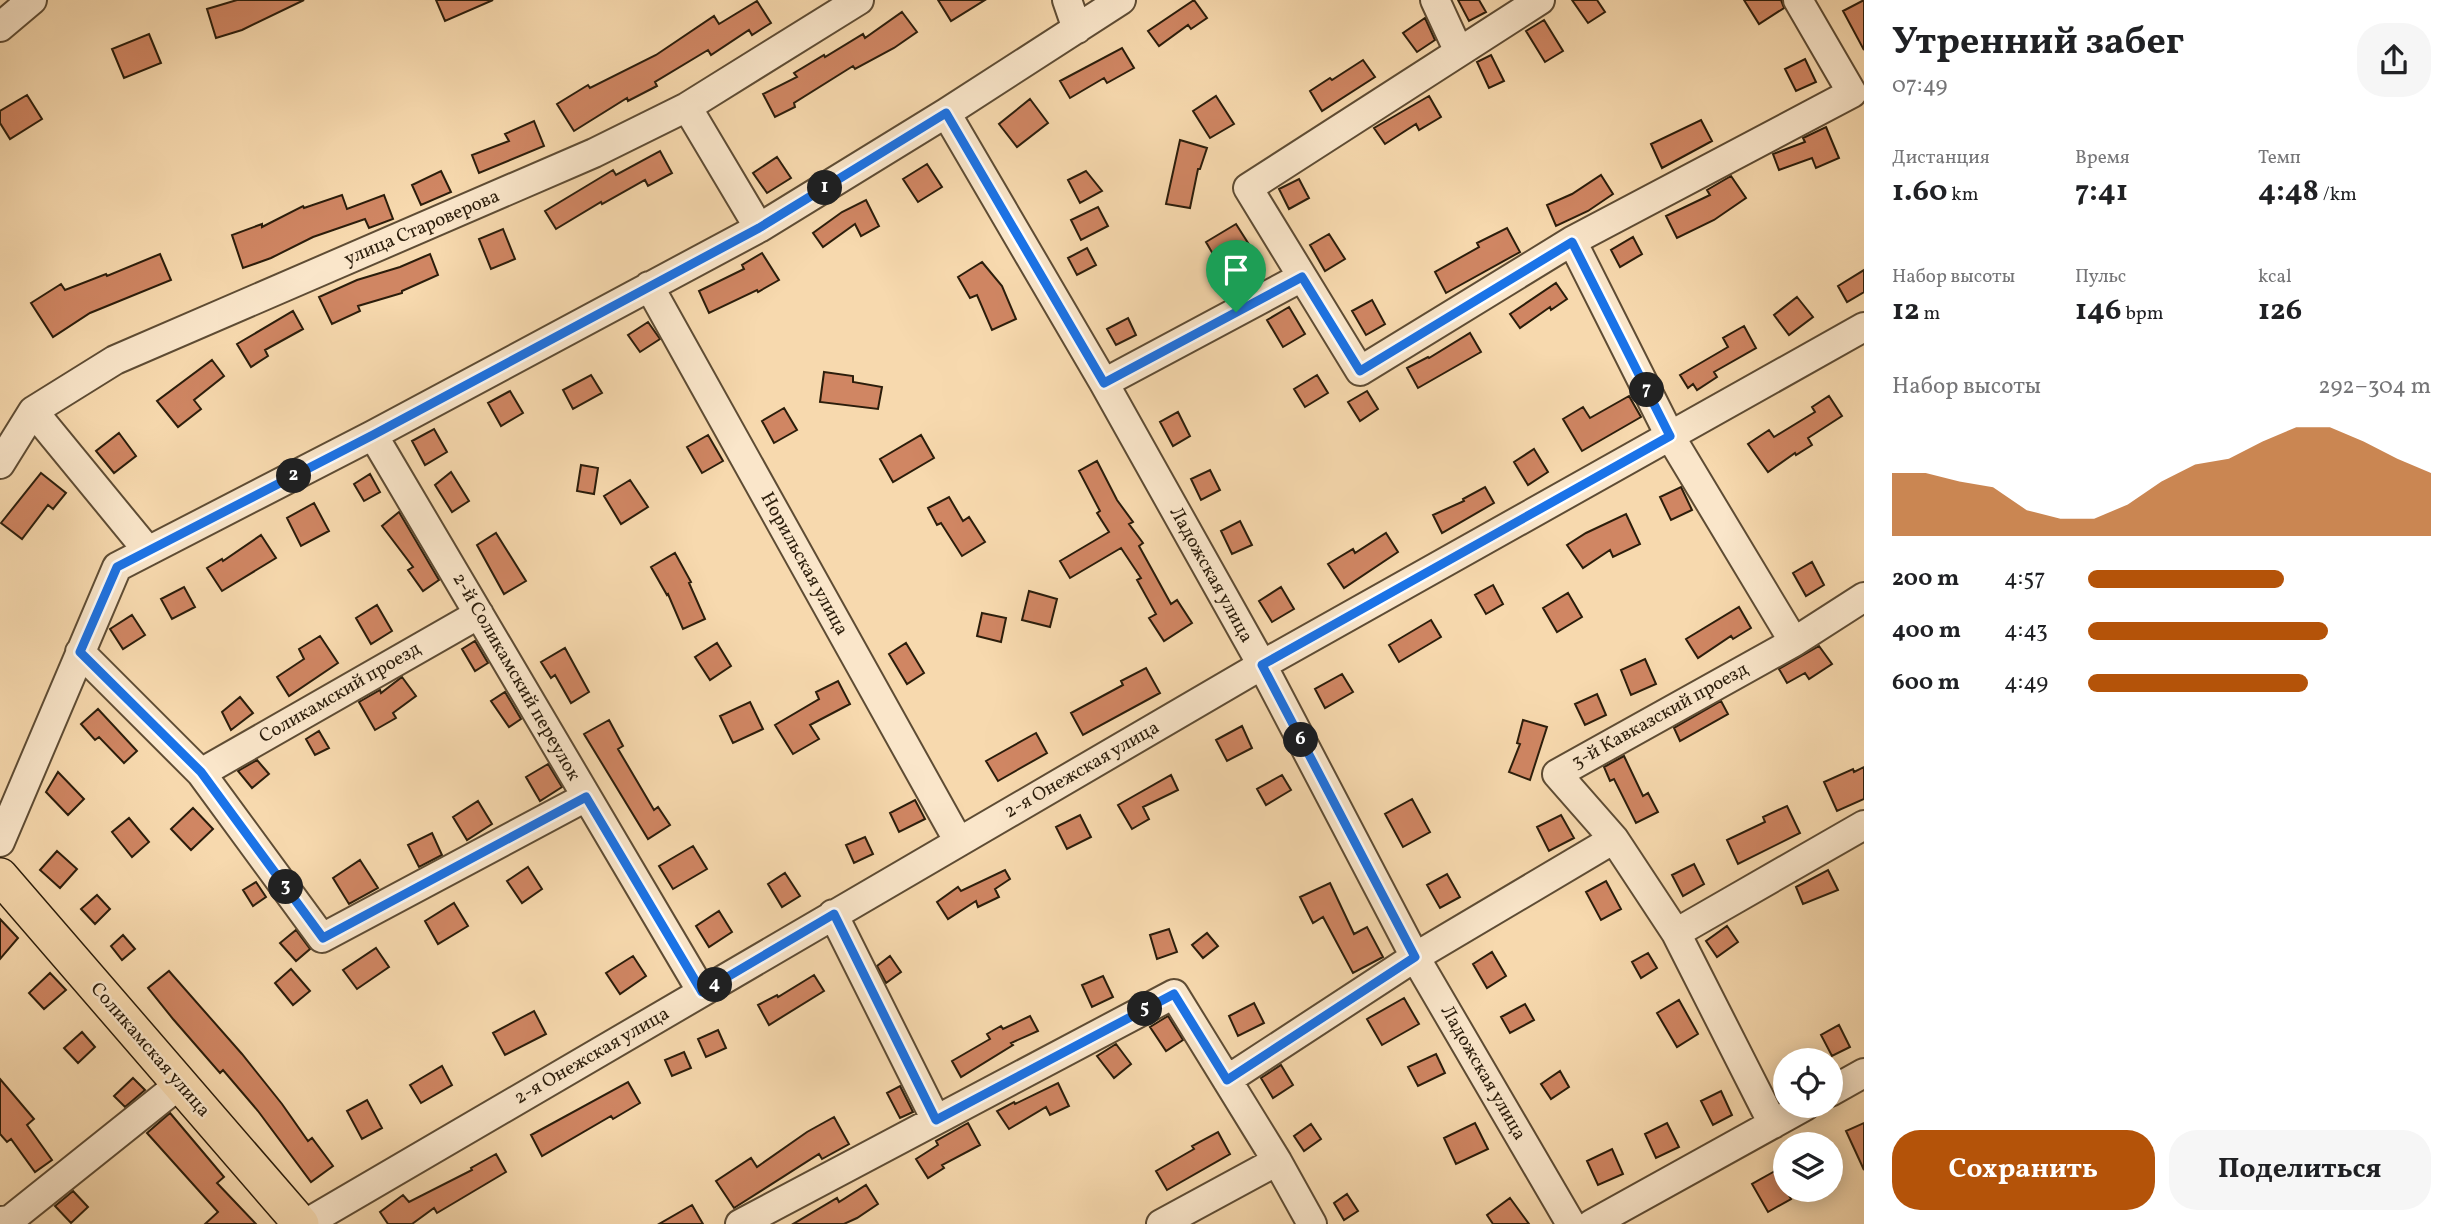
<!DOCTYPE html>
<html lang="ru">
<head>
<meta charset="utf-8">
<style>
	body { margin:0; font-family:Vollkorn,serif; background:#f6f6f6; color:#202124; height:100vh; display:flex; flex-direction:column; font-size:26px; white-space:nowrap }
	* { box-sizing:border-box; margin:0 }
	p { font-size:23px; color:#757577 }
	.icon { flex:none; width:38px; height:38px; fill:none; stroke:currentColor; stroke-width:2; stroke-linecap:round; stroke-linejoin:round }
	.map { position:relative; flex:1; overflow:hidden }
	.drawer { display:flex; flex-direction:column; background:#fff; width:595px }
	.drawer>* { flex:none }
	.fabs { position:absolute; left:1773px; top:1048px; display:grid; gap:14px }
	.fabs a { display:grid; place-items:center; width:70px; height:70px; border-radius:50%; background:#fff; box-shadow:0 4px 18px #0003; font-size:35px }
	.pin { position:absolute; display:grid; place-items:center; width:60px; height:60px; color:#fff; margin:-72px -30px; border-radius:50% 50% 50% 0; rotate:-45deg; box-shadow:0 0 7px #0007 }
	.pin .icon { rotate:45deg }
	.km { position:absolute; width:35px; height:35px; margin:-18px; border-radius:50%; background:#222; color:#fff; font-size:19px; line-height:35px; text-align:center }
	.round { display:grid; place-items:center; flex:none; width:74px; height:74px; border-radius:28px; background:#f6f6f6 }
	.overview { display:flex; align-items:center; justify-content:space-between; height:119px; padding:0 28px }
	h1 { font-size:38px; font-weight:700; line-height:52px }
	.figures { display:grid; grid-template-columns:repeat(3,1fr); gap:10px; height:119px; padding:7px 28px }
	.figures div { display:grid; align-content:center }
	.figures b { font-size:30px; font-weight:700 }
	.figures small { font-size:19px; font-weight:400 }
	.figures p { font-size:19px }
	.chart { height:196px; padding:14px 28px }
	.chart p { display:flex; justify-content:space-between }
	.chart svg { width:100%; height:126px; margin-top:7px; fill:#b45309; opacity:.7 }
	.button { display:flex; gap:14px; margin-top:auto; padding:14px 28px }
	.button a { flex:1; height:80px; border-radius:28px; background:#b45309; color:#fff; font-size:28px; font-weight:700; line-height:80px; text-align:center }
	.button a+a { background:#f6f6f6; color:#202124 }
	ul { padding:0 28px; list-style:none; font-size:23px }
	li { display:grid; grid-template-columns:112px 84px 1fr; align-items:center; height:52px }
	li i { height:18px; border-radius:9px; background:#b45309 }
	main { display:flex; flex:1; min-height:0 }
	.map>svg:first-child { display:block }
</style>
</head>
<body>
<main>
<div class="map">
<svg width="1864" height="1224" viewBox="0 0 1864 1224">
	<rect width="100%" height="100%" fill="#f7d9ae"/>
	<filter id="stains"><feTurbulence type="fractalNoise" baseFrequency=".00286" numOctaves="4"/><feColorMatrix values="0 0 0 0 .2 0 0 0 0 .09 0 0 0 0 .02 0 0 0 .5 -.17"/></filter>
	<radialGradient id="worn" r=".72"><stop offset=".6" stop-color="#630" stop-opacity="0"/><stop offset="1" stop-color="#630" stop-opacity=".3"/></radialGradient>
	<path fill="#d08663" stroke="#2b1d0b" stroke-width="2" d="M237 0H304L242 30 216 38 207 9Z
		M436 0H493L445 21Z
		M938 0H985L951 21Z
		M1194 0 1207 18 1191 29 1188 25 1159 46 1148 31Z
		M1458 0H1479L1486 12 1469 21Z
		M1572 0H1597L1605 12 1588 23Z
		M1744 0H1781L1784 8 1759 24Z
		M1864 0V50L1843 11Z
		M757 1 771 23 752 35 749 30 711 55 708 50 655 82 657 86 628 101 627 98 574 131 557 104 588 85 590 88 656 55 714 16 719 24Z
		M902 12 917 32 894 48 855 69 853 66 794 103 795 107 775 117 763 94 797 77 794 73 824 55 825 57 863 34 865 38Z
		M1425 18 1435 40 1417 52 1403 33Z
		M1544 20 1563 51 1545 62 1526 31Z
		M149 34 161 63 124 78 112 49Z
		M1122 48 1134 68 1107 83 1104 78 1070 98 1060 81Z
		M1491 55 1504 81 1489 88 1477 62Z
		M1805 59 1816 82 1796 91 1785 69Z
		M1363 60 1375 77 1322 111 1310 91 1330 78 1332 80Z
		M27 95 42 119 10 139 0 123V111Z
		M1216 96 1234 124 1210 138 1193 111Z
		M1429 96 1441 117 1419 130 1416 124 1385 144 1374 128Z
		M1030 99 1048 123 1017 147 999 124Z
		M1701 120 1712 141 1662 168 1651 144Z
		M534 121 544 146 479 173 472 155 509 141 505 134Z
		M1826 127 1839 158 1816 168 1812 158 1779 170 1773 154 1805 142 1803 138Z
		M1180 140 1207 148 1200 169H1198L1190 208 1166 204Z
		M660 151 672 173 648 186 645 180 602 204 601 202 556 229 545 211 613 170 616 175Z
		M777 157 791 178 767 193 753 173Z
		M927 164 942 187 918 202 903 179Z
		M441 171 451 192 421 205 412 185Z
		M1086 171 1102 191 1080 203 1068 180Z
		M1601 175 1613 194 1588 211 1556 226 1547 205 1572 194Z
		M1731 176 1746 198 1714 220 1677 238 1666 216 1710 195 1707 190Z
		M1299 179 1309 198 1289 209 1279 189Z
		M342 195 347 209 384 195 393 219 369 228 365 219 313 237 271 258 243 268 232 235 262 224V227L303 206 304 208Z
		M866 200 879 226 861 236 855 224 823 247 813 233 842 212Z
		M1098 207 1108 226 1081 240 1071 220Z
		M1236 224 1255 254 1224 273 1206 242Z
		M1507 228 1520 252 1446 293 1435 272 1479 247 1477 243Z
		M503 229 515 259 491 269 479 239Z
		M1329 234 1345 259 1325 271 1310 245Z
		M1633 237 1642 254 1620 267 1611 250Z
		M1087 248 1096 265 1077 275 1068 258Z
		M762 253 779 280 758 292 757 290 709 313 699 291 744 269 742 265Z
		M160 254 171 280 90 313 53 337 31 303 61 284 65 290 106 274 107 276Z
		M430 254 438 275 402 291V293L358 306 360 311 332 324 319 297 357 280 400 267Z
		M982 262 1002 286 1016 319 992 330 977 295 970 298 958 277Z
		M1864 270V292L1847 302 1838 286Z
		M1556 283 1567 299 1551 310 1550 307 1520 328 1510 314Z
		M1797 297 1813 317 1789 335 1774 315Z
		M1372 300 1385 324 1366 335 1352 311Z
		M1289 307 1305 334 1283 347 1267 320Z
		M293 311 303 329 265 350 268 356 251 367 237 344Z
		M1128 318 1136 335 1116 345 1107 329Z
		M648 322 660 339 640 352 628 335Z
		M1744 326 1756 348 1714 372 1717 377 1697 390 1693 384 1688 388 1680 375 1728 347 1723 338Z
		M1470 333 1481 352 1418 388 1407 368 1428 357 1429 358Z
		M212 360 224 376 194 400 201 409 178 427 157 401Z
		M824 372 853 376V382L882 387 878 409 820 402Z
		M591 375 602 393 573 409 563 390Z
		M1317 375 1328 393 1305 407 1294 389Z
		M510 391 523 413 501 426 488 403Z
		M1367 391 1378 409 1360 421 1348 402Z
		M1629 396 1641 417 1582 451 1563 419 1583 407 1590 418Z
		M1829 396 1842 416 1808 438 1812 445 1796 455 1795 453 1768 472 1748 444 1769 430 1774 437 1815 412 1812 407Z
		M784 408 797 430 774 443 762 421Z
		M1178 412 1190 436 1173 446 1160 422Z
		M434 429 447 452 425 465 412 441Z
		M119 433 136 456 114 473 96 451Z
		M708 435 723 461 702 473 687 447Z
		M921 435 934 458 893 482 880 459Z
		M1534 449 1548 472 1528 485 1514 462Z
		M1097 461 1117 500 1133 522 1129 524 1143 543 1139 546 1171 604 1177 600 1192 623 1164 641 1149 618 1156 614 1137 580 1141 578 1121 548 1070 578 1060 561 1109 532 1097 513 1100 511 1079 471Z
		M581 465 598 468 594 494 577 491Z
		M1210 470 1220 490 1201 500 1191 479Z
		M451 472 469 501 452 512 435 485Z
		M41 473 66 493 53 509 48 505 22 539 1 523Z
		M370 474 380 492 364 501 354 484Z
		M630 480 648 507 621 524 604 496Z
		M1485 487 1494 503 1442 533 1433 515 1464 501 1463 499Z
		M1681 487 1692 510 1671 520 1660 497Z
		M949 497 963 521 969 517 985 542 962 556 941 523 937 525 928 508Z
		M314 503 329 531 301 546 287 518Z
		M399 512 439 580 423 591 408 570 413 567 382 526Z
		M1626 514 1640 544 1613 557 1610 550 1583 568 1567 545 1586 533Z
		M1240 521 1252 545 1232 554 1221 531Z
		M496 533 526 581 504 594 477 545Z
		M1386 533 1398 552 1344 588 1328 564 1353 549 1355 553Z
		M261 535 276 558 222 591 207 568 222 559 223 561Z
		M675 553 691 582 689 583 705 619 683 629 668 594 667 595 651 567Z
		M1812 562 1824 585 1806 596 1793 573Z
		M1493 585 1503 604 1486 614 1475 595Z
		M184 587 195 607 172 619 161 599Z
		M1281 587 1294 609 1272 622 1259 601Z
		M1029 591 1057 599 1050 627 1022 620Z
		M1568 593 1582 617 1557 632 1543 608Z
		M377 605 392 631 371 644 356 618Z
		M1739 607 1751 628 1733 639 1731 636 1698 658 1686 639Z
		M982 613 1006 618 1001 642 977 636Z
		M132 615 145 635 123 649 110 629Z
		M1431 620 1441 637 1399 662 1389 645Z
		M320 636 338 663 289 696 277 677 304 659 299 649Z
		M475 641 488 663 475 671 462 649Z
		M717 643 731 666 710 680 695 657Z
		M906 643 924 673 907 684 889 654Z
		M1819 646 1832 664 1809 679 1805 673 1787 683 1779 669Z
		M565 648 589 692 571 703 555 675 551 678 541 662Z
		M1645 659 1656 684 1631 695 1621 670Z
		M1146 668 1160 693 1083 735 1071 713 1123 685 1121 681Z
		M1342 674 1353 692 1325 708 1315 689Z
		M402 677 416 696 393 713 396 718 375 730 359 702 380 690 381 693Z
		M838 681 850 704 810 725 819 739 793 754 775 725 819 699 816 692Z
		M505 692 521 719 509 727 491 701Z
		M1597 694 1606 715 1585 725 1575 704Z
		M240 697 253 713 231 730 222 712Z
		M1721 701 1728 714 1680 741 1674 728Z
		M750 702 763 729 733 743 720 716Z
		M98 709 137 751 124 763 99 737 95 740 81 724Z
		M609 720 623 746 618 749 654 810 658 807 670 825 648 839 584 734Z
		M1523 720 1547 727 1530 780 1509 772 1520 744 1517 743Z
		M1242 726 1252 748 1227 761 1216 740Z
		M319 731 329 748 315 755 306 739Z
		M1036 733 1047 753 998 781 986 761Z
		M1624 756 1643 796 1648 793 1658 812 1636 823 1614 779 1610 781 1604 767Z
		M257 760 269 774 252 788 238 771Z
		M548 764 562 787 540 801 526 777Z
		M1864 767V799L1837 811 1824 782 1853 769 1854 772Z
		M58 772 84 799 68 815 46 792Z
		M1171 775 1178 790 1143 807 1149 819 1132 829 1118 805Z
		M1282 775 1291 790 1266 805 1257 789Z
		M1412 799 1430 832 1403 847 1385 814Z
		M915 800 925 819 899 832 890 813Z
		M478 801 492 824 467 840 453 817Z
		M1787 806 1800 833 1738 864 1727 840 1765 822 1763 817Z
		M193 808 213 829 191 850 171 829Z
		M1080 815 1091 837 1067 849 1056 827Z
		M1561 815 1574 838 1549 851 1537 827Z
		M129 818 149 842 132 857 112 832Z
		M432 833 442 855 419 867 408 845Z
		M865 837 873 854 854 863 846 845Z
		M693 846 707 869 673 889 659 866Z
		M57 851 77 869 60 888 40 870Z
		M360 860 378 888 349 904 333 878Z
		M1694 864 1704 884 1683 896 1672 875Z
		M528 867 542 889 522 903 507 881Z
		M1005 870 1010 879 995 889 999 897 978 907 976 901 948 919 937 902 958 887 961 891Z
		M1828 870 1838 890 1803 904 1796 887Z
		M785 873 800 896 782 907 768 884Z
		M1447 874 1460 897 1440 908 1427 885Z
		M1606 881 1621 909 1601 920 1586 892Z
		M256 882 266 897 253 906 243 890Z
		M1330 883 1354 934 1367 927 1383 957 1353 973 1323 917 1313 923 1300 897Z
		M97 895 110 909 95 924 81 909Z
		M454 903 468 926 438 944 425 921Z
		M719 911 732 932 709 947 696 926Z
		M0 919 18 938 0 959Z
		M1727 926 1738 942 1717 957 1706 941Z
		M1169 929 1177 952 1157 959 1150 935Z
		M296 930 310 949 296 961 280 943Z
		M1207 933 1218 946 1203 958 1192 945Z
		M123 935 135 949 122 960 111 946Z
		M376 948 389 967 357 989 343 970Z
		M1492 952 1506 976 1487 988 1473 964Z
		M1648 953 1657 968 1641 978 1632 962Z
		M633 956 646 976 620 994 606 973Z
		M890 956 901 972 886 983 877 966Z
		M291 969 310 991 293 1005 275 983Z
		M169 971 242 1054 282 1104 308 1141 312 1138 333 1166 311 1182 258 1111 223 1070 220 1073 173 1019 148 988Z
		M50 973 66 990 44 1009 29 993Z
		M814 975 824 991 769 1025 758 1005 777 995 778 997Z
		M1103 976 1113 997 1092 1007 1082 985Z
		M1404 998 1419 1024 1382 1045 1367 1019Z
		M1679 1000 1698 1034 1677 1047 1657 1013Z
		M1254 1003 1264 1023 1238 1036 1229 1016Z
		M1525 1004 1534 1020 1510 1033 1501 1017Z
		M534 1011 546 1034 505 1055 493 1033Z
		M1030 1016 1038 1031 1011 1043 1013 1045 961 1077 952 1061 990 1039 987 1034 1001 1026 1003 1029Z
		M1168 1016 1183 1040 1166 1051 1150 1027Z
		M1839 1025 1850 1047 1832 1056 1821 1035Z
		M718 1030 726 1048 706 1057 698 1039Z
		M82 1032 95 1047 78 1063 64 1048Z
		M1116 1044 1131 1064 1114 1078 1097 1056Z
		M684 1052 691 1068 672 1076 665 1060Z
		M1436 1054 1445 1073 1418 1086 1408 1067Z
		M1281 1065 1293 1085 1273 1098 1261 1078Z
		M442 1066 452 1085 421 1103 410 1085Z
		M1560 1071 1569 1087 1551 1099 1541 1084Z
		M133 1078 145 1090 125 1107 114 1096Z
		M0 1079 34 1119 27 1125 52 1160 35 1172 11 1139 7 1142 0 1134Z
		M628 1082 640 1103 613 1119 611 1116 542 1156 531 1135Z
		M1058 1083 1069 1106 1050 1115 1046 1107 1009 1129 997 1111 1014 1102 1015 1104Z
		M900 1086 913 1112 900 1118 887 1093Z
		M1721 1091 1732 1115 1713 1125 1701 1101Z
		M367 1100 382 1128 362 1139 347 1111Z
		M170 1113 224 1177 217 1183 256 1224H205L218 1212 147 1133Z
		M834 1117 849 1144 822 1159 819 1154 734 1208 716 1181 751 1158 757 1167 807 1132Z
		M968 1123 980 1145 942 1165 944 1168 928 1178 916 1159 938 1145 936 1141Z
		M1475 1123 1488 1149 1456 1164 1444 1138Z
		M1667 1123 1679 1147 1656 1158 1645 1134Z
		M1864 1123V1170L1846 1131Z
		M1311 1124 1321 1139 1304 1151 1294 1136Z
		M1218 1132 1230 1154 1167 1190 1156 1171 1194 1149 1192 1146Z
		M1612 1149 1623 1174 1598 1185 1587 1161Z
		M496 1154 506 1172 437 1213 434 1208 412 1224H388L380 1212 403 1195 409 1202 472 1170 471 1168Z
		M1775 1171 1791 1199 1768 1212 1752 1184Z
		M866 1185 878 1204 857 1218 844 1224H793L837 1198 839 1202Z
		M73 1191 88 1207 71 1223 55 1206Z
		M1347 1194 1358 1211 1344 1220 1334 1203Z
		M1510 1198 1529 1224H1493L1487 1215Z
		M692 1205 703 1224H659Z"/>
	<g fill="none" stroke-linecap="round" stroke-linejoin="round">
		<g stroke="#5e4c34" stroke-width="32">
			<path id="minor" d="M1067 0 1077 29
				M1435 0 1459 52
				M1540 0 1248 188 1360 371 1572 241 1852 93 1798 0
				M0 27 32 0
				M687 107 759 228
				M946 113 1104 383 1262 665 1415 957 1571 1224
				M1572 241 1670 436 1794 642
				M649 286 959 842
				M1104 383 1302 277
				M33 411 148 551
				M373 435 702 992
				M0 464 33 411 115 360 594 153 687 107 859 0
				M80 652 201 773 322 938 586 797
				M201 773 479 614
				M0 842 117 567 373 435 759 228 946 113 1121 0
				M833 914 936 1120
				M1676 933 1864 825
				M1227 1080 1415 957 1614 839
				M1830 1092 1864 1073
				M1773 1124 1676 933 1614 839 1557 774 1794 642 1864 597
				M0 1221 10 1220 180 1084
				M305 1224 1262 665 1864 327
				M740 1224 1174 994 1277 1161 1312 1224
				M1161 1224 1277 1161
				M1592 1224 1805 1106"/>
		</g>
		<g stroke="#2b1d0b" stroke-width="38">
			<path id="major" d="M0 876 301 1224"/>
		</g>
		<use href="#minor" stroke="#fae6ca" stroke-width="28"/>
		<use href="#major" stroke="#f7d9ae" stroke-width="35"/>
	</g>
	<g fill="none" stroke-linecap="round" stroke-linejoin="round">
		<g stroke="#fff" stroke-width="14">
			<path id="route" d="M946 113 1104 383 1302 277 1360 371 1572 242 1670 436 1262 665 1415 957 1227 1080 1174 994 936 1120 834 914 702 992 586 797 323 938 201 772 80 652 117 567 373 435 759 228Z"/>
		</g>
		<use href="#route" stroke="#1a73e8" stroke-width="9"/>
	</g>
	<g text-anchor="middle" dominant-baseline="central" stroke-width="5" stroke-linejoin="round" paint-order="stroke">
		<g font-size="19" fill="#2b1d0b" stroke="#fae6ca">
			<text transform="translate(422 228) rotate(-23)">улица Староверова</text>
			<text transform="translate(804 564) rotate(61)">Норильская улица</text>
			<text transform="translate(1211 575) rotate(61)">Ладожская улица</text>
			<text transform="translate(516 677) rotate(60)">2-й Соликамский переулок</text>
			<text transform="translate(340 693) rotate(-30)">Соликамский проезд</text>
			<text transform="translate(1660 716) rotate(-29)">3-й Кавказский проезд</text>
			<text transform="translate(1082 770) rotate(-30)">2-я Онежская улица</text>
			<text transform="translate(150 1050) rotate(49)">Соликамская улица</text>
			<text transform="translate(592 1056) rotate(-30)">2-я Онежская улица</text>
			<text transform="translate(1483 1073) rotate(60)">Ладожская улица</text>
		</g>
	</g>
	<rect width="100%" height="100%" filter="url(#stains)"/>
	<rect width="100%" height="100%" fill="url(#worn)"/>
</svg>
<div class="fabs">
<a><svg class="icon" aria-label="locate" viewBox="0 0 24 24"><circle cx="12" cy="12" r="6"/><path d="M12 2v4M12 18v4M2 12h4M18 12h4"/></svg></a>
<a><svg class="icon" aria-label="layers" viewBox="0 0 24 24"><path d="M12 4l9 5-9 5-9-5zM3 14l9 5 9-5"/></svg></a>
</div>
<div class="pin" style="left:1236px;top:312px;background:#1e9e55"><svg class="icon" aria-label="arrive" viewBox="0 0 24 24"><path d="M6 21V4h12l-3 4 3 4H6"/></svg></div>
<b class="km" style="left:825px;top:188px">1</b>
<b class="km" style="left:294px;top:476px">2</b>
<b class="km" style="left:286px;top:887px">3</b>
<b class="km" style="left:715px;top:985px">4</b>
<b class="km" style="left:1145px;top:1009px">5</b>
<b class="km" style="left:1301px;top:740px">6</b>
<b class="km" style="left:1647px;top:390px">7</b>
</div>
<section class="drawer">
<div class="overview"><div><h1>Утренний забег</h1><p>07:49</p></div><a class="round"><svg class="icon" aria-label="share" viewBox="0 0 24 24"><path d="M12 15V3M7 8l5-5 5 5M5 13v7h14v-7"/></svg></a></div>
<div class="figures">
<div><p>Дистанция</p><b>1.60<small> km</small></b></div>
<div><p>Время</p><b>7:41</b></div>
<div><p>Темп</p><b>4:48<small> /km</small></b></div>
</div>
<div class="figures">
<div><p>Набор высоты</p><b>12<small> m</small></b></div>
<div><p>Пульс</p><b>146<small> bpm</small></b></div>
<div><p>kcal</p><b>126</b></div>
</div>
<div class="chart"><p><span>Набор высоты</span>292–304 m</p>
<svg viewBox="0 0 160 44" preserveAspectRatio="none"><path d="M0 44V22L10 22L20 25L30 27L40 35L50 38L60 38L70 33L80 25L90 19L100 17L110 11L120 6L130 6L140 11L150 17L160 22V44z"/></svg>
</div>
<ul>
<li><b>200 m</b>4:57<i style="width:57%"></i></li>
<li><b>400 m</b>4:43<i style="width:70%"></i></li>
<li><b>600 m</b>4:49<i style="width:64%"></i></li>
</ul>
<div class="button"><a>Сохранить</a><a>Поделиться</a></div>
</section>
</main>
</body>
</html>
